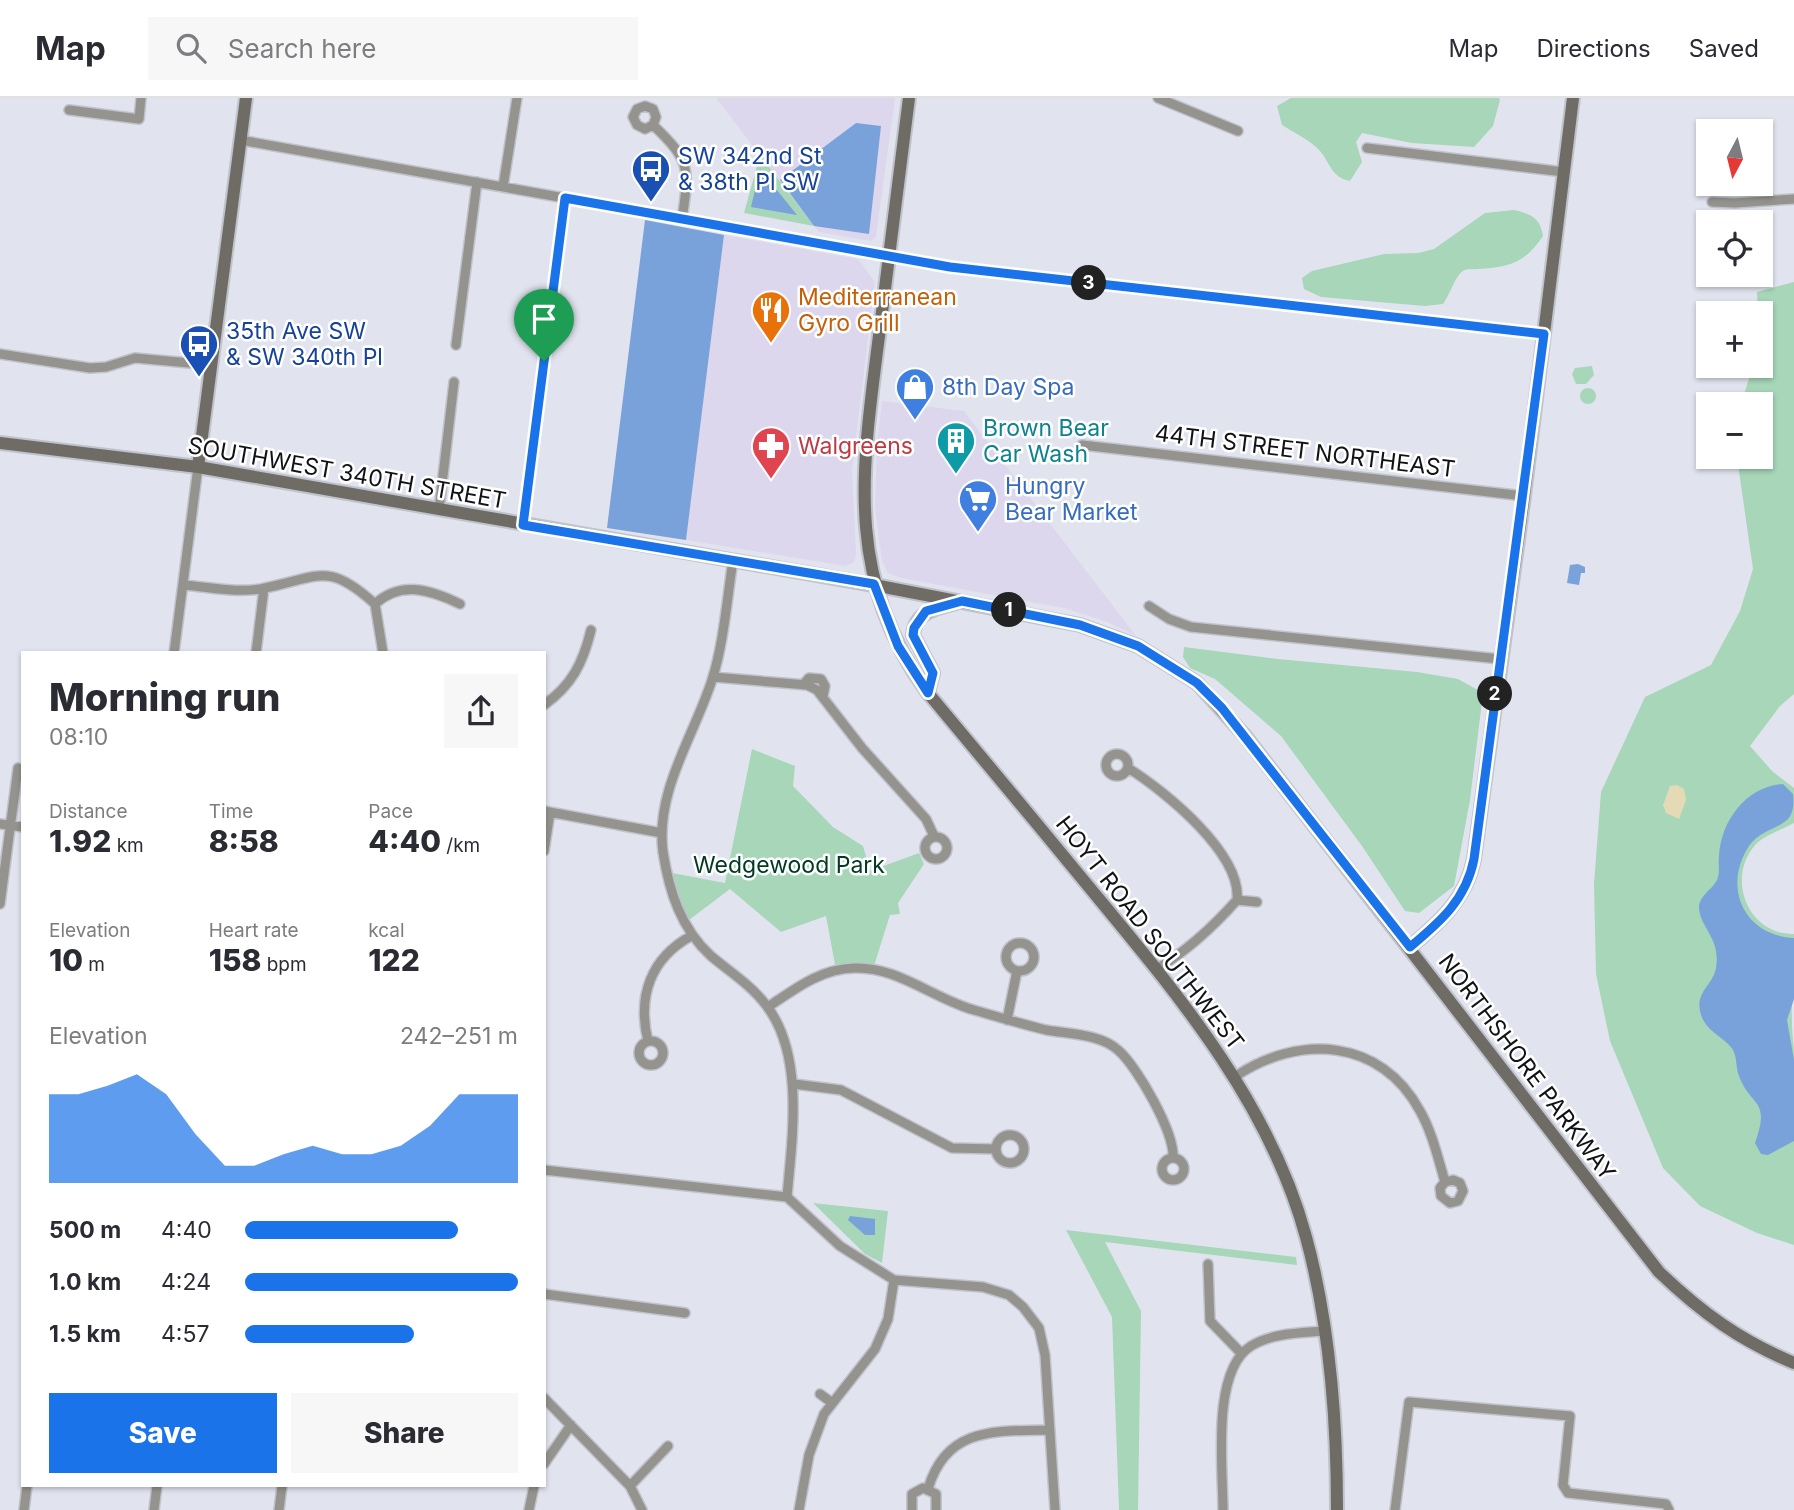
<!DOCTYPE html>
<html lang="en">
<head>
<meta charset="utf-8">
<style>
	body { margin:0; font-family:Inter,sans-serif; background:#f7f7f7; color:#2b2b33; height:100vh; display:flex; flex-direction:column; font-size:26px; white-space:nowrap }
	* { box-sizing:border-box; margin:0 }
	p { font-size:23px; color:#7c7c81 }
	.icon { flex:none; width:38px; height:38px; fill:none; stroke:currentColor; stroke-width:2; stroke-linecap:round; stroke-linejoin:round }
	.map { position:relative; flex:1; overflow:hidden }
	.details { position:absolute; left:21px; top:553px; width:525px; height:836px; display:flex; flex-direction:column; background:#fff; border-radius:0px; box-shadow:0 2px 5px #0004 }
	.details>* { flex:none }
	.needle { width:46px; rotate:187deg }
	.fabs { position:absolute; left:1696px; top:21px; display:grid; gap:14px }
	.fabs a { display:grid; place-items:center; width:77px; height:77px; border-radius:0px; background:#fff; box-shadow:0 2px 5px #0004; font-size:35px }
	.pin { position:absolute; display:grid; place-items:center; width:60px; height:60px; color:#fff; margin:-72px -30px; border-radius:50% 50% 50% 0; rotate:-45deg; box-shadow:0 0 7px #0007 }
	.pin .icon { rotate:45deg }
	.km { position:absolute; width:35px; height:35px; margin:-18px; border-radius:50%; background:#222; color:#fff; font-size:19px; line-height:35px; text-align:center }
	.round { display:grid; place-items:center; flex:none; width:74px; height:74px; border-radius:0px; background:#f7f7f7 }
	.head { display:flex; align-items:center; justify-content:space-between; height:119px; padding:0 28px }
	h1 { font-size:38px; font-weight:800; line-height:52px }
	.metrics { display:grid; grid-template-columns:repeat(3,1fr); gap:10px; height:119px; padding:7px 28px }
	.metrics div { display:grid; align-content:center }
	.metrics b { font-size:30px; font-weight:800 }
	.metrics small { font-size:19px; font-weight:400 }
	.metrics p { font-size:19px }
	.chart { height:196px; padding:14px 28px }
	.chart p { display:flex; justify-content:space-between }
	.chart svg { width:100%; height:126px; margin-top:7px; fill:#1a73e8; opacity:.7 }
	.button { display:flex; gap:14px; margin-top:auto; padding:14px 28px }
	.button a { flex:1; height:80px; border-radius:0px; background:#1a73e8; color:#fff; font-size:28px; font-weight:800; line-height:80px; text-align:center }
	.button a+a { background:#f7f7f7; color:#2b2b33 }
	ul { padding:0 28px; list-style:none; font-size:23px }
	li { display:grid; grid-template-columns:112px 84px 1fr; align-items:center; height:52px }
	li i { height:18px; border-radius:9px; background:#1a73e8 }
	header { display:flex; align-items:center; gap:42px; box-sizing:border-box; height:98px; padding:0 35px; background:#fff; border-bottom:2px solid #e1e1e2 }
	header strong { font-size:33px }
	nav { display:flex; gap:38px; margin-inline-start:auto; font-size:24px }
	.search { width:490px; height:63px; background:#f7f7f7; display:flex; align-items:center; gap:18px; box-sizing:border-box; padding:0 24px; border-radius:0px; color:#7c7c81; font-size:26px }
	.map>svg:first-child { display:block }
</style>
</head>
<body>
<header>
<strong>Map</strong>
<div class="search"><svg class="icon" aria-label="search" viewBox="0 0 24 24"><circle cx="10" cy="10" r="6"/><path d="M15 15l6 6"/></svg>Search here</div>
<nav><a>Map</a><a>Directions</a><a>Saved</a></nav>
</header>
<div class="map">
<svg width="1794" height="1412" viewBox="0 0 1794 1412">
	<rect width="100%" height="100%" fill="#e1e4ef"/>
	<path fill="#dcd7ec" d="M716 0H895L876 139 871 143 819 134Z
		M724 137 858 161 875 184 852 372 856 456 854 464 846 468 686 442Z
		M882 303 964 313 1136 538 1105 523 1064 510 901 480 888 475 882 463 875 410 877 345Z"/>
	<path fill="#a7d6b9" d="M1291 0H1499L1500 2 1493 28 1474 49 1412 45 1362 35 1356 44 1362 64 1350 83C1329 79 1330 61 1316 49 1306 40 1293 34 1282 27L1277 8Z
		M760 57 814 128 744 115Z
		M1514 112C1531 116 1540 119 1543 138 1525 165 1510 169 1478 171 1473 172 1467 170 1463 173 1455 178 1450 197 1443 206L1425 208 1321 199 1304 191 1302 180 1312 173 1384 156 1418 155 1434 151 1485 115Z
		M1794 184V596L1780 608 1750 648 1772 673 1794 690V725C1783 731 1765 737 1756 746 1725 780 1748 837 1794 836 1794 874 1789 914 1794 951V1147L1757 1135 1700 1108 1663 1070 1610 943 1596 876 1594 786 1601 694 1645 599 1711 567 1740 513 1753 471 1737 359H1760V306H1741L1753 268H1760V215H1758L1757 194Z
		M1592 268 1594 277 1586 286H1576L1572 276 1575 270Z
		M1580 298a8 8 0 1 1 16 0a8 8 0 1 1-16 0Z
		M1184 549 1278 561 1417 574 1458 581 1483 595 1470 702 1454 788 1419 815 1405 813 1362 748 1281 638 1215 581 1190 570 1183 559Z
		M752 651 795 668 793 688 833 729 863 748 870 773 919 755 924 766 898 805 900 816 890 817 873 871 836 872 826 818 781 834 730 791 685 825 667 774 725 785Z
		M813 1105 888 1113 882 1165 865 1156Z
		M1066 1132 1296 1159 1297 1167 1105 1144 1141 1213 1138 1412H1119L1112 1219Z"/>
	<path fill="#e4dbb6" d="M1677 687 1684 691 1686 702 1679 721 1666 715 1663 707 1670 688Z"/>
	<path fill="#79a2da" d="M856 25 881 28 869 136 814 128 780 82Z
		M760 71 797 117 751 109Z
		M645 122 724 137 686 442 607 430Z
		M1578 466 1585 469V475H1581L1579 487 1567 485 1570 467Z
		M1783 686 1793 696C1794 704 1794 714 1788 721 1776 732 1759 733 1749 748 1722 789 1744 838 1794 840V901L1787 922 1794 962V1043L1768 1057 1761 1056 1755 1045C1771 1000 1751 1010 1739 978 1735 968 1738 956 1730 948 1719 936 1704 932 1700 913 1696 893 1713 887 1716 870 1721 840 1700 830 1699 810 1699 796 1715 791 1718 779 1720 772 1718 766 1719 758 1721 722 1747 688 1783 686Z
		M850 1118 875 1121V1137H865L848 1122Z"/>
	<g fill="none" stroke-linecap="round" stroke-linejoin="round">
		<g stroke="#c0c2cc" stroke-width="12">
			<path id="street" d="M1158 0 1238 33
				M69 12 139 21 141 0
				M653 27 645 31 637 27 633 19 637 11 645 8 653 11 656 19 653 27C692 64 689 71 682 122
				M240 42 950 169 1544 236
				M1367 50 1564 74
				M503 89 517 0
				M1712 104 1735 105 1794 101
				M456 247 477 84
				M0 256 90 270 106 269 135 260 211 267
				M1082 347 1524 398
				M439 412 454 284
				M523 427 565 100
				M733 462C727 501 724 544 712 582 694 638 655 693 663 754 669 793 681 831 711 858 730 874 751 887 766 907 805 957 792 1041 787 1099
				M183 487C209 489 239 496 265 490 319 479 328 463 375 506 401 482 431 492 460 506
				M375 506 383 555
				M1149 508 1169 521 1191 529 1500 561
				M174 555 198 369
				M256 555 264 490
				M713 579 807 587 817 592 862 650 926 721 934 738
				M803 587 809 580 821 581 825 588 823 598
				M544 607C572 587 583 565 591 532
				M1106 667a11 11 0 1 1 22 0a11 11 0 1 1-22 0Z
				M1128 670C1165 693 1242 756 1237 802 1213 829 1188 852 1157 871
				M544 713 662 735
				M0 726 23 729
				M925 750a11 11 0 1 1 22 0a11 11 0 1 1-22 0Z
				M544 753 550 715
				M1237 802 1257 804
				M0 806 18 670
				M1006 859a14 14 0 1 1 28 0a14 14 0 1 1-28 0Z
				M768 909C795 891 820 871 854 870 897 868 934 901 974 912 998 919 1022 926 1046 932 1069 936 1100 936 1118 952 1137 968 1175 1035 1173 1060
				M1007 922 1017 873
				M639 955a12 12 0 1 1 24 0a12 12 0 1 1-24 0Z
				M648 943C637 898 651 860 691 838
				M1236 978C1299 936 1381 940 1420 1013 1432 1034 1438 1060 1445 1084L1440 1090 1441 1098 1450 1105 1458 1103 1463 1093 1460 1085 1453 1082 1445 1084
				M794 986 841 992 952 1050 996 1051
				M996 1051a14 14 0 1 1 28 0a14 14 0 1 1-28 0Z
				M1162 1071a11 11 0 1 1 22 0a11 11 0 1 1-22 0Z
				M544 1072 787 1099
				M787 1099 840 1148 894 1182 983 1189 1009 1197 1023 1209 1039 1230 1045 1257 1055 1412
				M1208 1166 1210 1223 1241 1255
				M544 1196 685 1215
				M820 1296 831 1304
				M544 1300 630 1388 642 1412
				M544 1366 571 1327
				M630 1388 668 1348
				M928 1391C946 1329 995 1333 1048 1332
				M24 1412 27 1388
				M154 1412 157 1388
				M279 1412 282 1388
				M529 1412 534 1388
				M799 1412 809 1357 824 1316 875 1251 888 1221 894 1182
				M912 1412V1396L923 1390 936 1396V1412
				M1223 1412C1223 1370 1211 1273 1251 1248 1272 1235 1300 1235 1324 1233
				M1395 1412 1409 1304 1570 1318 1563 1387 1568 1395 1666 1406 1669 1412"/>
		</g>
		<g stroke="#c0c2cc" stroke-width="16">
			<path id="secondary" d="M909 0C899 74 890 148 881 222 864 360 840 474 928 595 984 662 1039 728 1094 795 1180 899 1270 1006 1306 1139 1330 1227 1337 1321 1337 1412
				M0 345 198 369 874 487 1080 527 1138 548 1197 585 1245 638 1659 1174C1702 1215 1739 1242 1794 1265
				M198 369 246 0
				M928 595 933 575 913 537C915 513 937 510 956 505
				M1410 849C1440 824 1466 801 1474 761L1524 398 1573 0"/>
		</g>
		<use href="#street" stroke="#94938e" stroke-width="9"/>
		<use href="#secondary" stroke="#6e6c65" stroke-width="12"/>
	</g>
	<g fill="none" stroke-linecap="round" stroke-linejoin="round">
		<g stroke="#fff" stroke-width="14">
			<path id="route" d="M565 100 950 169 1544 236 1474 761C1466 802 1440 824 1410 849L1222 610 1197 585 1138 548 1080 527 962 503 926 513 914 530 913 537 933 575 928 595 898 548 874 486 523 427Z"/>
		</g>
		<use href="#route" stroke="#1a73e8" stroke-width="9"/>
	</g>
	<defs>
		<g id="bus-pin" transform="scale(2.0125)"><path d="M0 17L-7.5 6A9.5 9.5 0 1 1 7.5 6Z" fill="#1a4fb4" stroke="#fff"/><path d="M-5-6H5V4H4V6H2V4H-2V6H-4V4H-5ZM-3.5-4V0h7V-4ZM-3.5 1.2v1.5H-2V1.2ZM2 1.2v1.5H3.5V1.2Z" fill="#fff"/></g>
		<g id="restaurant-pin" transform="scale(2.0125)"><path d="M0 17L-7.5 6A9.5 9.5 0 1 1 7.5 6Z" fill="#e8710a" stroke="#fff"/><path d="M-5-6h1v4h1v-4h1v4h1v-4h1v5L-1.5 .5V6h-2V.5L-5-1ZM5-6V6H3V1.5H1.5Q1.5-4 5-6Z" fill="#fff"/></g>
		<g id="shop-pin" transform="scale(2.0125)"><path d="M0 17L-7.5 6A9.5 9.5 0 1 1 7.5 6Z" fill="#3f7fe0" stroke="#fff"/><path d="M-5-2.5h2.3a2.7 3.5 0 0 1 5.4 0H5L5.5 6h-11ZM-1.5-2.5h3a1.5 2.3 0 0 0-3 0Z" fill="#fff"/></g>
		<g id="building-pin" transform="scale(2.0125)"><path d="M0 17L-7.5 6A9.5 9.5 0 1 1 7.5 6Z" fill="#0f9aa8" stroke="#fff"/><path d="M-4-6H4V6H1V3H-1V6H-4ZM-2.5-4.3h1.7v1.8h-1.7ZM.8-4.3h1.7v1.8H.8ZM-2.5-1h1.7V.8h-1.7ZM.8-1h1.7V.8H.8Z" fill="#fff"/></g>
		<g id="pharmacy-pin" transform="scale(2.0125)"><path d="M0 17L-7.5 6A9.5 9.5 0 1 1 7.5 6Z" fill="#e0444e" stroke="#fff"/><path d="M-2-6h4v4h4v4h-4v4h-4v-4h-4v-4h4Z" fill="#fff"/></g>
		<g id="supermarket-pin" transform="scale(2.0125)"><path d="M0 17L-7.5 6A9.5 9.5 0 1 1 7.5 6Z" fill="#3f7fe0" stroke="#fff"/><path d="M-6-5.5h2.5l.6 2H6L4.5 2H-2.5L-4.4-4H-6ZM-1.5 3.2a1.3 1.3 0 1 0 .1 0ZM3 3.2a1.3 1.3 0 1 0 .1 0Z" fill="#fff"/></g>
	</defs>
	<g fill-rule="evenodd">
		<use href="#bus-pin" x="651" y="71"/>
		<use href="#restaurant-pin" x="771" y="212"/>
		<use href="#bus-pin" x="199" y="246"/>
		<use href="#shop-pin" x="915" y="289"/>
		<use href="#building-pin" x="956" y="343"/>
		<use href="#pharmacy-pin" x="771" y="348"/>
		<use href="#supermarket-pin" x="978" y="401"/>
	</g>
	<g text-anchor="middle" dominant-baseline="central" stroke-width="5" stroke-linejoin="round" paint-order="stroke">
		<g font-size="23" fill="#164399" stroke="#fff" text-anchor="start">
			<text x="678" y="58">SW 342nd St<tspan x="678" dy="26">&amp; 38th Pl SW</tspan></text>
			<text x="226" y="233">35th Ave SW<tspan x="226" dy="26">&amp; SW 340th Pl</tspan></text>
		</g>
		<g font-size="23" fill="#c56008" stroke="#fff" text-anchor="start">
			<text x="798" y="199">Mediterranean<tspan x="798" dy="26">Gyro Grill</tspan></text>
		</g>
		<g font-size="23" fill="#366cbe" stroke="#fff" text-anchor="start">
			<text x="942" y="289">8th Day Spa</text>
			<text x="1005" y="388">Hungry<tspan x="1005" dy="26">Bear Market</tspan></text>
		</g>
		<g font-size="23" fill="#0d838f" stroke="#fff" text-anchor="start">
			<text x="983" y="330">Brown Bear<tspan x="983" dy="26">Car Wash</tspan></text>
		</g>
		<g font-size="23" fill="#be3a42" stroke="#fff" text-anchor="start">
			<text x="798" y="348">Walgreens</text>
		</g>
		<g font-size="23" fill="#111215" stroke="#fff">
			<text transform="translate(1305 353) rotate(7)">44TH STREET NORTHEAST</text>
			<text transform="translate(347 375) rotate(10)">SOUTHWEST 340TH STREET</text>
			<text transform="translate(1150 835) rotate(52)">HOYT ROAD SOUTHWEST</text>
			<text transform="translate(1527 969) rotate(53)">NORTHSHORE PARKWAY</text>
		</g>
		<g font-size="23" fill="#003b21" stroke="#fff">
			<text x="789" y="767">Wedgewood Park</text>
		</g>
	</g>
</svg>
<div class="fabs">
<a><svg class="needle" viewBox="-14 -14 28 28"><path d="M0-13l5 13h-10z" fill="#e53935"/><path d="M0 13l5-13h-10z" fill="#7c7c81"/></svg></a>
<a><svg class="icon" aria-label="locate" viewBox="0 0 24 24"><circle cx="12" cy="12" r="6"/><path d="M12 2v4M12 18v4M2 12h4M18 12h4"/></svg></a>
<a>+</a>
<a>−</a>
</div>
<div class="pin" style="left:544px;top:263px;background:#1e9e55"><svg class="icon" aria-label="arrive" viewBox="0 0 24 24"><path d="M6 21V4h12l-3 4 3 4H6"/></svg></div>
<b class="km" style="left:1009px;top:512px">1</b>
<b class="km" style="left:1495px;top:596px">2</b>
<b class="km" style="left:1089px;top:185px">3</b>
<section class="details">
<div class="head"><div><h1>Morning run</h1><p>08:10</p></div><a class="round"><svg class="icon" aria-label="share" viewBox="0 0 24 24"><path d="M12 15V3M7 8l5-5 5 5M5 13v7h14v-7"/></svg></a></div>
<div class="metrics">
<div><p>Distance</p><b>1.92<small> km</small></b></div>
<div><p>Time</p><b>8:58</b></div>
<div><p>Pace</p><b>4:40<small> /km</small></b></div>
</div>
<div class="metrics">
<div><p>Elevation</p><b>10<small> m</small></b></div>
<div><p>Heart rate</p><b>158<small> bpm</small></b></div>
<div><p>kcal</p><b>122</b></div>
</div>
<div class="chart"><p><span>Elevation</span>242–251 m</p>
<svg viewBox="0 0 160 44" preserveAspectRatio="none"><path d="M0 44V13L10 13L20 10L30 6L40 13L50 27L60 38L70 38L80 34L90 31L100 34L110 34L120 31L130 24L140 13L150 13L160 13V44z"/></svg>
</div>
<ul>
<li><b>500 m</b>4:40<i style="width:78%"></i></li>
<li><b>1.0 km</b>4:24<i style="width:100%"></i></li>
<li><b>1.5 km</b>4:57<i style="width:62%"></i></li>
</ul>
<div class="button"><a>Save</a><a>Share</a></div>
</section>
</div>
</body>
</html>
